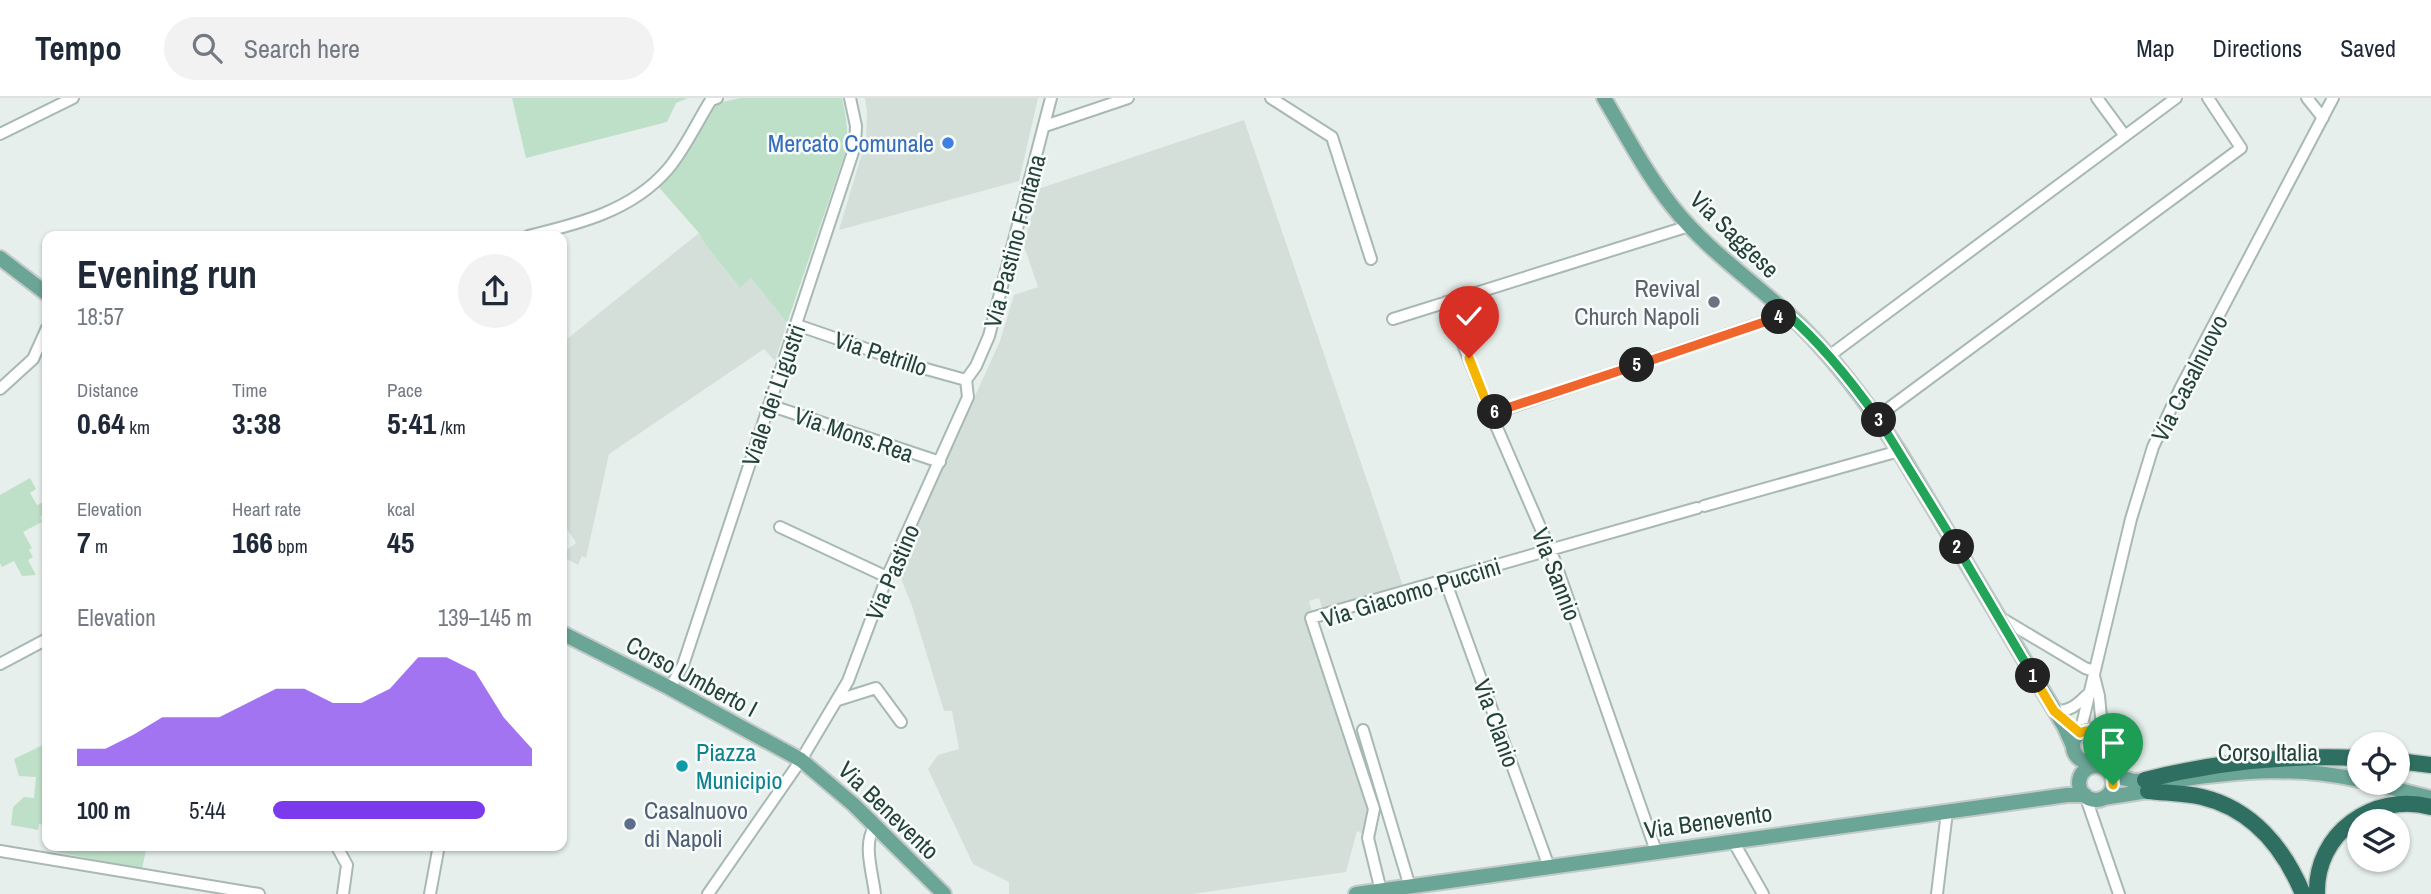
<!DOCTYPE html>
<html lang="en">
<head>
<meta charset="utf-8">
<style>
	body { margin:0; font-family:"Archivo Narrow",sans-serif; background:#f2f2f3; color:#1f2937; height:100vh; display:flex; flex-direction:column; font-size:26px; white-space:nowrap }
	* { box-sizing:border-box; margin:0 }
	p { font-size:23px; color:#747a83 }
	.icon { flex:none; width:38px; height:38px; fill:none; stroke:currentColor; stroke-width:2; stroke-linecap:round; stroke-linejoin:round }
	.map { position:relative; flex:1; overflow:hidden }
	.side { position:absolute; left:42px; top:133px; width:525px; height:620px; display:flex; flex-direction:column; background:#fff; border-radius:14px; box-shadow:0 2px 5px #0004 }
	.side>* { flex:none }
	.controls { position:absolute; left:2347px; top:634px; display:grid; gap:14px }
	.controls a { display:grid; place-items:center; width:63px; height:63px; border-radius:50%; background:#fff; box-shadow:0 2px 5px #0004; font-size:35px }
	.pin { position:absolute; display:grid; place-items:center; width:60px; height:60px; color:#fff; margin:-72px -30px; border-radius:50% 50% 50% 0; rotate:-45deg; box-shadow:0 0 7px #0007 }
	.pin .icon { rotate:45deg }
	.km { position:absolute; width:35px; height:35px; margin:-18px; border-radius:50%; background:#222; color:#fff; font-size:19px; line-height:35px; text-align:center }
	.round { display:grid; place-items:center; flex:none; width:74px; height:74px; border-radius:37px; background:#f2f2f3 }
	.summary { display:flex; align-items:center; justify-content:space-between; height:119px; padding:0 35px }
	h1 { font-size:38px; font-weight:700; line-height:52px }
	.figures { display:grid; grid-template-columns:repeat(3,1fr); gap:10px; height:119px; padding:7px 35px }
	.figures div { display:grid; align-content:center }
	.figures b { font-size:30px; font-weight:700 }
	.figures small { font-size:19px; font-weight:400 }
	.figures p { font-size:19px }
	.chart { height:196px; padding:14px 35px }
	.chart p { display:flex; justify-content:space-between }
	.chart svg { width:100%; height:126px; margin-top:7px; fill:#7c3aed; opacity:.7 }
	ul { padding:0 35px; list-style:none; font-size:23px }
	li { display:grid; grid-template-columns:112px 84px 1fr; align-items:center; height:52px }
	li i { height:18px; border-radius:9px; background:#7c3aed }
	header { display:flex; align-items:center; gap:42px; box-sizing:border-box; height:98px; padding:0 35px; background:#fff; border-bottom:2px solid #e0e1e3 }
	header strong { font-size:33px }
	nav { display:flex; gap:38px; margin-inline-start:auto; font-size:24px }
	.search { width:490px; height:63px; background:#f2f2f3; display:flex; align-items:center; gap:18px; box-sizing:border-box; padding:0 24px; border-radius:38px; color:#747a83; font-size:26px }
	.map>svg:first-child { display:block }
</style>
</head>
<body>
<header>
<strong>Tempo</strong>
<div class="search"><svg class="icon" aria-label="search" viewBox="0 0 24 24"><circle cx="10" cy="10" r="6"/><path d="M15 15l6 6"/></svg>Search here</div>
<nav><a>Map</a><a>Directions</a><a>Saved</a></nav>
</header>
<div class="map">
<svg width="2431" height="796" viewBox="0 0 2431 796">
	<rect width="100%" height="100%" fill="#e6efeb"/>
	<path fill="#d4dfda" d="M865 0H1038L1019 83 839 132 866 42 867 14Z
		M1244 22 1403 488 1323 513 1319 500 1309 503 1371 711V740L1357 733 1346 774 1192 796H1009V784L973 766 928 671 938 657 959 651 952 613H944L912 508 897 470 1000 243 1014 197 1038 189 1024 148 1038 91Z
		M699 135 704 145 739 189 751 180 787 225 775 263 764 251 609 356 586 460 582 458 578 467 562 458V455L576 445 562 423V245Z"/>
	<path fill="#bfe0c8" d="M512 0H688L676 5 667 24 526 60Z
		M740 0H842C846 18 849 34 846 52L787 225 751 180 740 190 704 145 699 135 656 86 714 6Z
		M30 380 36 391 30 395 37 407 47 402V414L40 419 42 424 23 434 32 450 29 452 33 459 28 462 36 477 22 478 14 463 2 469 0 465V397Z
		M47 645V724L45 727 39 726 38 732 11 727 13 709 24 699 34 700 36 679 19 678 14 661Z
		M52 747H147L142 771 51 753Z"/>
	<g fill="none" stroke-linecap="round" stroke-linejoin="round">
		<g stroke="#a8b8b2" stroke-width="14">
			<path id="minor" d="M1271 0 1332 39 1371 161
				M2097 0 2125 38
				M2307 0 2323 20
				M1045 28 1128 0
				M0 36 73 0
				M528 138C578 126 632 113 668 71 685 51 697 24 711 2L717 0
				M1446 204 1491 316 1554 461 1656 753
				M1393 221 1689 128
				M797 227 919 269 966 282
				M1829 258 2176 0
				M966 282 976 268 989 238 1051 0
				M0 291 33 261 47 230
				M769 307 940 364
				M1491 316 1787 216
				M1877 319 2241 50 2208 0
				M1704 408 1899 353
				M780 429 887 479
				M1445 482 1549 769
				M2001 520 2085 570 2094 573
				M0 566 47 541
				M2094 578 2099 598 2103 640
				M670 590 683 567 855 48 856 28 850 0
				M838 602 876 590 901 624
				M2054 613C2069 614 2077 607 2087 597
				M1363 632 1410 789
				M2080 635 2131 421 2153 349 2181 289 2333 0
				M2085 697 2119 796
				M875 729C862 744 873 777 875 796
				M1733 743 1763 796
				M336 747 347 767 343 796
				M0 753 259 796
				M1381 793 1368 740 1374 711 1311 520 1697 410
				M430 796 439 747
				M708 796 801 662 848 583 887 479 968 299 966 282
				M1937 796 1947 714"/>
		</g>
		<g stroke="#c2cac8" stroke-width="18">
			<path id="major" d="M1604 0C1626 37 1646 75 1672 108 1708 154 1759 187 1801 228 1839 266 1870 309 1899 353L2064 628 2073 648
				M0 160 47 196
				M562 535 670 590 801 662 854 707 944 796
				M2073 648a16 16 0 1 1 32 0a16 16 0 1 1-32 0Z
				M2106 649 2111 677 2134 683 2154 682
				M2079 685a17 17 0 1 1 34 0a17 17 0 1 1-34 0Z
				M2178 682C2241 673 2296 668 2359 682
				M2368 684 2431 700
				M2103 700 2148 693 2178 682
				M1356 796 2067 697H2085"/>
		</g>
		<g stroke="#c2cac8" stroke-width="19">
			<path id="highway" d="M2398 663 2431 667
				M2145 682C2215 664 2288 657 2359 660
				M2148 693C2165 695 2185 695 2202 699 2252 711 2284 750 2303 796
				M2317 796C2315 735 2374 694 2431 709"/>
		</g>
		<use href="#minor" stroke="#fff" stroke-width="10"/>
		<use href="#major" stroke="#6aa596" stroke-width="14"/>
		<use href="#highway" stroke="#2f6f62" stroke-width="16"/>
	</g>
	<g fill="none" stroke-linecap="round" stroke-linejoin="round">
		<g stroke="#fff" stroke-width="14">
			<path id="split-1" d="M2033 578 2054 613 2080 635C2107 621 2112 668 2113 687"/>
		</g>
		<g stroke="#fff" stroke-width="14">
			<path id="split-2" d="M1957 449 2033 578"/>
		</g>
		<g stroke="#fff" stroke-width="14">
			<path id="split-3" d="M1879 322 1957 449"/>
		</g>
		<g stroke="#fff" stroke-width="14">
			<path id="split-4" d="M1779 219 1787 216C1823 247 1852 284 1879 322"/>
		</g>
		<g stroke="#fff" stroke-width="14">
			<path id="split-5" d="M1637 267 1779 219"/>
		</g>
		<g stroke="#fff" stroke-width="14">
			<path id="split-6" d="M1495 314 1637 267"/>
		</g>
		<g stroke="#fff" stroke-width="14">
			<path id="split-7" d="M1469 260 1491 316 1495 314"/>
		</g>
		<use href="#split-1" stroke="#f5b400" stroke-width="9"/>
		<use href="#split-2" stroke="#22a559" stroke-width="9"/>
		<use href="#split-3" stroke="#22a559" stroke-width="9"/>
		<use href="#split-4" stroke="#22a559" stroke-width="9"/>
		<use href="#split-5" stroke="#f0652b" stroke-width="9"/>
		<use href="#split-6" stroke="#f0652b" stroke-width="9"/>
		<use href="#split-7" stroke="#f5b400" stroke-width="9"/>
	</g>
	<circle fill="#3f7fe0" stroke="#f7fbf9" stroke-width="2.5" cx="948" cy="45" r="7"/>
	<circle fill="#6b7280" stroke="#f7fbf9" stroke-width="2.5" cx="1714" cy="204" r="7"/>
	<circle fill="#0f9aa8" stroke="#f7fbf9" stroke-width="2.5" cx="682" cy="668" r="7"/>
	<circle fill="#5c6f8a" stroke="#f7fbf9" stroke-width="2.5" cx="630" cy="726" r="7"/>
	<g text-anchor="middle" dominant-baseline="central" stroke-width="5" stroke-linejoin="round" paint-order="stroke">
		<g font-size="24" fill="#366cbe" stroke="#f7fbf9" text-anchor="end">
			<text x="934" y="45">Mercato Comunale</text>
		</g>
		<g font-size="24" fill="#24423a" stroke="#f7fbf9">
			<text transform="translate(1735 136) rotate(44)">Via Saggese</text>
			<text transform="translate(1014 143) rotate(-75)">Via Pastino Fontana</text>
			<text transform="translate(881 255) rotate(18)">Via Petrillo</text>
			<text transform="translate(2189 280) rotate(-63)">Via Casalnuovo</text>
			<text transform="translate(773 297) rotate(-71)">Viale dei Ligustri</text>
			<text transform="translate(854 336) rotate(19)">Via Mons.Rea</text>
			<text transform="translate(892 474) rotate(-67)">Via Pastino</text>
			<text transform="translate(1557 476) rotate(69)">Via Sannio</text>
			<text transform="translate(1411 494) rotate(-17)">Via Giacomo Puccini</text>
			<text transform="translate(692 578) rotate(28)">Corso Umberto I</text>
			<text transform="translate(1497 625) rotate(70)">Via Clanio</text>
			<text x="2268" y="654">Corso Italia</text>
			<text transform="translate(889 712) rotate(44)">Via Benevento</text>
			<text transform="translate(1708 723) rotate(-8)">Via Benevento</text>
		</g>
		<g font-size="24" fill="#5b616d" stroke="#f7fbf9" text-anchor="end">
			<text x="1700" y="190">Revival<tspan x="1700" dy="28">Church Napoli</tspan></text>
		</g>
		<g font-size="24" fill="#0d838f" stroke="#f7fbf9" text-anchor="start">
			<text x="696" y="654">Piazza<tspan x="696" dy="28">Municipio</tspan></text>
		</g>
		<g font-size="24" fill="#4e5e75" stroke="#f7fbf9" text-anchor="start">
			<text x="644" y="712">Casalnuovo<tspan x="644" dy="28">di Napoli</tspan></text>
		</g>
	</g>
</svg>
<div class="controls">
<a><svg class="icon" aria-label="locate" viewBox="0 0 24 24"><circle cx="12" cy="12" r="6"/><path d="M12 2v4M12 18v4M2 12h4M18 12h4"/></svg></a>
<a><svg class="icon" aria-label="layers" viewBox="0 0 24 24"><path d="M12 4l9 5-9 5-9-5zM3 14l9 5 9-5"/></svg></a>
</div>
<div class="pin" style="left:2113px;top:687px;background:#1e9e55"><svg class="icon" aria-label="arrive" viewBox="0 0 24 24"><path d="M6 21V4h12l-3 4 3 4H6"/></svg></div>
<div class="pin" style="left:1469px;top:260px;background:#d93025"><svg class="icon" aria-label="check" viewBox="0 0 24 24"><path d="M5 12l5 5 9-10"/></svg></div>
<b class="km" style="left:2033px;top:578px">1</b>
<b class="km" style="left:1957px;top:449px">2</b>
<b class="km" style="left:1879px;top:322px">3</b>
<b class="km" style="left:1779px;top:219px">4</b>
<b class="km" style="left:1637px;top:267px">5</b>
<b class="km" style="left:1495px;top:314px">6</b>
<section class="side">
<div class="summary"><div><h1>Evening run</h1><p>18:57</p></div><a class="round"><svg class="icon" aria-label="share" viewBox="0 0 24 24"><path d="M12 15V3M7 8l5-5 5 5M5 13v7h14v-7"/></svg></a></div>
<div class="figures">
<div><p>Distance</p><b>0.64<small> km</small></b></div>
<div><p>Time</p><b>3:38</b></div>
<div><p>Pace</p><b>5:41<small> /km</small></b></div>
</div>
<div class="figures">
<div><p>Elevation</p><b>7<small> m</small></b></div>
<div><p>Heart rate</p><b>166<small> bpm</small></b></div>
<div><p>kcal</p><b>45</b></div>
</div>
<div class="chart"><p><span>Elevation</span>139–145 m</p>
<svg viewBox="0 0 160 44" preserveAspectRatio="none"><path d="M0 44V38L10 38L20 33L30 27L40 27L50 27L60 22L70 17L80 17L90 22L100 22L110 17L120 6L130 6L140 11L150 27L160 38V44z"/></svg>
</div>
<ul>
<li><b>100 m</b>5:44<i style="width:82%"></i></li>
</ul>
</section>
</div>
</body>
</html>
